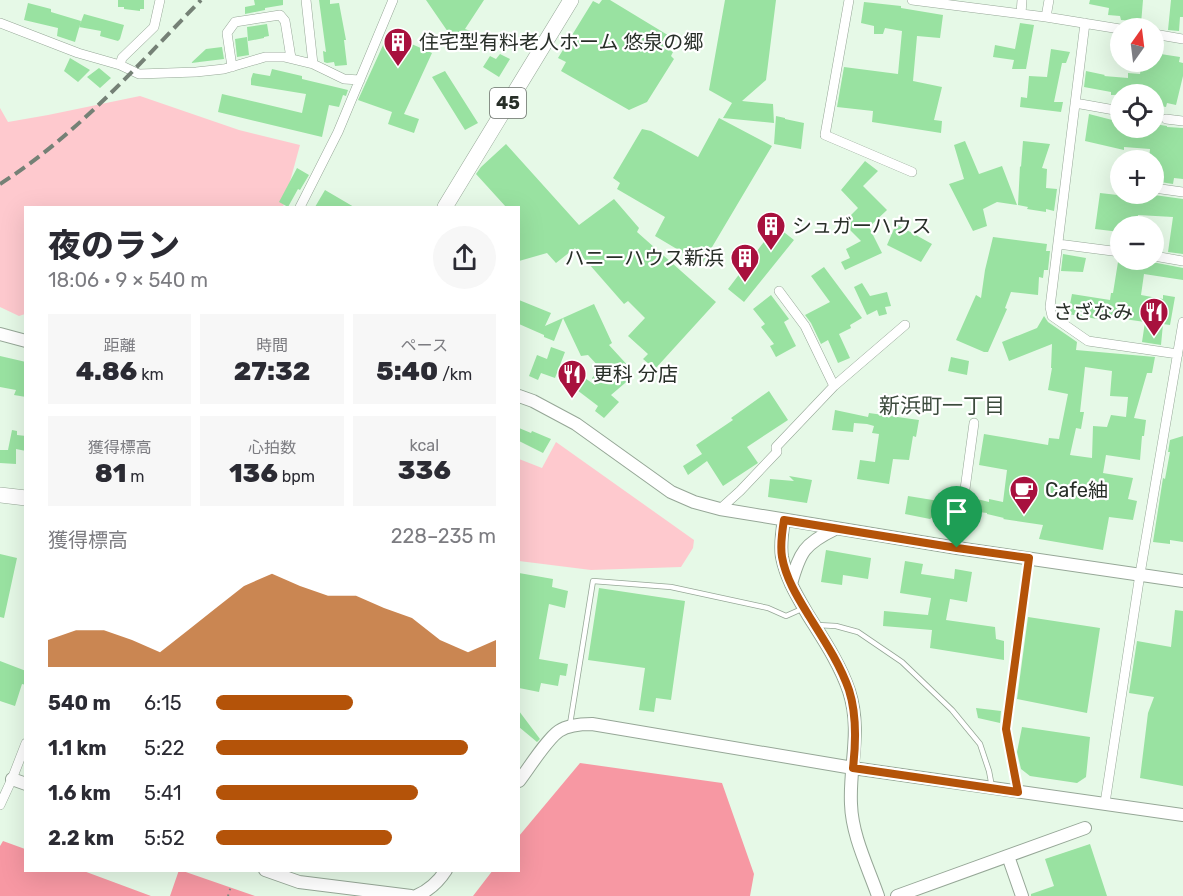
<!DOCTYPE html>
<html lang="ja">
<head>
<meta charset="utf-8">
<style>
	body { margin:0; font-family:Rubik,"Noto Sans JP",sans-serif; background:#f7f7f7; color:#2b2b33; height:100vh; display:flex; flex-direction:column; font-size:22px; white-space:nowrap }
	* { box-sizing:border-box; margin:0 }
	p { font-size:20px; color:#7c7c81 }
	.icon { flex:none; width:33px; height:33px; fill:none; stroke:currentColor; stroke-width:2; stroke-linecap:round; stroke-linejoin:round }
	.map { position:relative; flex:1; overflow:hidden }
	.details { position:absolute; left:24px; top:206px; width:496px; height:666px; display:flex; flex-direction:column; background:#fff; border-radius:0px; box-shadow:0 6px 24px #0002 }
	.details>* { flex:none }
	.needle { width:39px; rotate:14deg }
	.tools { position:absolute; left:1110px; top:18px; display:grid; gap:12px }
	.tools a { display:grid; place-items:center; width:54px; height:54px; border-radius:50%; background:#fff; box-shadow:0 6px 24px #0002; font-size:30px }
	.pin { position:absolute; display:grid; place-items:center; width:51px; height:51px; color:#fff; margin:-62px -26px; border-radius:50% 50% 50% 0; rotate:-45deg; box-shadow:0 0 6px #0007 }
	.pin .icon { rotate:45deg }
	.round { display:grid; place-items:center; flex:none; width:63px; height:63px; border-radius:32px; background:#f7f7f7 }
	.summary { display:flex; align-items:center; justify-content:space-between; height:102px; padding:0 24px }
	h1 { font-size:33px; font-weight:800; line-height:45px }
	.metrics { display:grid; grid-template-columns:repeat(3,1fr); gap:9px; height:102px; padding:6px 24px }
	.metrics div { display:grid; align-content:center; border-radius:0px; background:#f7f7f7; text-align:center }
	.metrics b { font-size:26px; font-weight:800 }
	.metrics small { font-size:16px; font-weight:400 }
	.metrics p { font-size:16px }
	.chart { height:168px; padding:12px 24px }
	.chart p { display:flex; justify-content:space-between }
	.chart svg { width:100%; height:108px; margin-top:6px; fill:#b45309; opacity:.7 }
	ul { padding:0 24px; list-style:none; font-size:20px }
	li { display:grid; grid-template-columns:96px 72px 1fr; align-items:center; height:45px }
	li i { height:15px; border-radius:8px; background:#b45309 }
	.map>svg:first-child { display:block }
</style>
</head>
<body>
<div class="map">
<svg width="1183" height="896" viewBox="0 0 1183 896">
	<rect width="100%" height="100%" fill="#e6f9e7"/>
	<path fill="#fec9ce" d="M140 96 239 130 300 145 283 207H26L25 314 19 316 0 307V108L8 122 48 115Z
		M556 442 694 540 693 548 681 567 591 570 519 561V459L542 468Z"/>
	<path fill="#f798a3" d="M580 763 722 783 754 874 750 896H473L493 870H519V836Z
		M3 841 25 849 26 870H81L151 896H0V846Z
		M179 870H180L255 896H170Z"/>
	<path fill="#99e2a1" fill-rule="evenodd" d="M118 0H144V9H140V11L124 9V7H118Z
		M254 0H283V5L265 8V10L245 14V7L255 5Z
		M319 0H330V4L339 3 346 40H344L347 65 335 66 334 62 327 63 324 62 323 51 326 52Z
		M426 0H484L465 29 476 33 466 50 457 45Z
		M602 0H610L671 37 665 47 673 52 671 56 674 59 647 102 629 110 561 71 566 62 558 58 593 1 599 4Z
		M725 0H776L766 80 742 101 773 104 774 123 723 118 732 103 709 90Z
		M1090 0H1143L1141 24 1134 21 1121 20 1120 16 1108 15 1109 8 1089 4Z
		M1171 0H1183V17H1180L1179 31 1168 30Z
		M864 2 901 6V8L943 15 940 38 917 36 913 81 942 87 934 120 942 121 941 133 872 122 873 111 837 107 844 67 898 74 902 31 885 28 883 34H874V26L861 23Z
		M28 3 51 9V12L81 21 75 42 57 36 58 28 24 20Z
		M84 14 124 25 120 39 118 41 100 36 101 31 79 27Z
		M1020 23 1034 25 1026 69H1012L1014 60 993 57 995 45 1015 49Z
		M267 24 269 36 264 37V38L248 41 247 27Z
		M247 37 249 55 237 57 235 39Z
		M398 38 432 53 404 114 419 119 414 133 388 124 392 112 358 100 384 43 393 46Z
		M222 47 224 59 191 63 206 49Z
		M1051 49 1070 52 1066 63H1062L1054 102H1063L1061 112 1020 107 1021 97 1027 98 1029 76 1047 77Z
		M1154 53 1180 57 1179 62 1183 63V76L1176 105 1167 103 1166 107 1154 105V94L1111 95V92L1084 87 1086 71 1105 75 1104 76 1128 78V73L1140 74 1142 62H1154Z
		M500 54 510 59 499 77 483 67 490 56 496 59Z
		M70 58 90 70 78 82 64 71Z
		M99 68 111 78 100 88 87 77Z
		M272 69 302 76V79L348 90 346 96 343 95 339 107 329 105 322 137 218 112 222 94 302 113 306 94 251 85V79L253 73 270 76Z
		M445 71 478 123 465 130 432 77Z
		M1089 114 1120 122V128H1154V124L1167 126V127L1183 128V179L1174 178 1173 184 1154 181V160H1149L1150 149 1124 147V150L1085 141Z
		M776 116 785 118V119L804 123 801 149 774 144Z
		M719 118 772 146 702 264 655 236 665 217 617 189 620 183 613 178 642 129 651 131 698 157Z
		M965 141 979 174 1002 166 1017 205 997 202 983 209 987 226 973 231 949 184 964 179 954 145Z
		M1023 141 1050 144 1042 168 1047 169 1046 188 1057 189 1054 211 1046 209V212L1027 209 1028 207 1018 205 1020 166 1021 167Z
		M506 144 579 225 614 199 639 228 637 232 716 302 655 369 643 359 648 354 628 336 645 318 628 301 624 304 575 248 556 263 547 253 519 261V207H506L476 174 481 167Z
		M865 161 878 171 863 186 887 210 869 227 882 253 845 270 841 262 850 258 846 249 861 241 843 223 858 208 841 190Z
		M297 168 309 175 300 190 298 189 288 207 279 202Z
		M325 190 354 207H315Z
		M1100 193 1144 198V197L1154 198V195L1183 199V254L1168 252 1173 217 1138 215 1137 221 1131 220V226H1120V232L1095 229Z
		M896 224 932 244 921 262 887 245Z
		M776 226 794 240 744 302 728 289Z
		M993 237 1047 244 1046 251H1050L1048 270H1044L1043 278 1039 277 1038 295 1011 292 1005 308 1007 309 988 352H984L956 340 976 295 981 298 985 270Z
		M1063 254 1086 258 1083 272 1061 271Z
		M1118 262 1151 266 1152 262 1183 268V280L1144 274 1141 295 1163 299V295L1175 297 1170 325 1163 324 1161 345 1142 342 1145 322 1103 316V320L1068 314 1072 294 1110 300 1111 293H1113Z
		M824 267 862 318 850 325 851 328 839 334 850 358 838 363 828 340 821 344 811 323 805 315 830 302 811 276Z
		M862 283 870 296 887 292 891 306 885 307 887 314 879 316 877 310 867 315 854 287Z
		M771 295 789 319 784 322 796 346 776 357 770 346 774 344 761 327 765 324 753 309Z
		M519 300 551 313 545 326 594 304 612 343 609 345 631 369 627 373 631 378 611 395 619 402 604 418 595 411 598 406 577 390 573 397 565 389 576 372 595 385 592 378 600 368 588 355 581 356 563 318 554 341 544 337V335L519 324Z
		M1044 316 1048 322 1077 342 1076 350 1155 357 1152 373H1147L1134 418 1146 420 1144 436H1142L1140 460 1106 455 1103 473 1133 478 1128 499 1137 501 1133 520 1109 517 1103 550 1039 539 1043 525 1003 519 1004 518 987 514V513L971 511 973 498 989 502V499L1003 502 1007 470 979 465 984 434 1048 445 1049 438 1059 439 1068 394 1048 390 1052 368H1051L1052 344 1009 361 1002 342 1037 328ZM1085 367 1112 371 1110 396 1128 397 1126 417 1111 415 1107 427 1093 426 1092 458 1070 455 1076 428 1081 429 1084 412H1080Z
		M551 347 565 352 555 378 541 373 538 380 529 376 537 355 547 359Z
		M0 356 26 362V397L14 395 16 390 0 387Z
		M951 357 969 361 967 375 948 371Z
		M769 391 788 420 747 447 758 463 723 486 707 461 688 475 683 466 702 454 696 445 733 420 731 418Z
		M835 410 868 417 869 413 919 420 916 437 913 436 909 460 893 459 889 484 857 479 860 460 875 462 879 434 872 433 874 426 867 424 854 423 853 432 832 430Z
		M519 428 531 433 532 431 551 439 543 453 519 441Z
		M12 430 17 431V435L26 436V451L16 449V464L0 463V450H8Z
		M1183 436V542L1170 540V544L1153 542 1163 478 1165 479 1170 452H1168L1170 440Z
		M789 476 812 480 807 503 768 497 770 479 794 481Z
		M908 496 945 502 943 510 930 519 905 514Z
		M826 550 871 558 868 579 843 575 842 585 821 582Z
		M0 554 17 558 4 618 0 617Z
		M905 561 923 564 921 574 954 579 955 569 972 572 967 602 950 599 946 620 995 627 996 639 1004 641V660L930 648 932 630 883 626 884 611 928 615 931 598 900 593Z
		M519 573 553 579 552 587 568 591 565 608 549 604 539 659 568 664 566 676 560 675 558 686 541 683 539 692 519 688Z
		M599 588 685 601 671 700 656 698 654 712 639 710 645 668 588 660Z
		M1175 610 1183 611V786L1140 778 1148 713 1154 697 1129 693 1137 641 1171 647Z
		M1028 617 1100 628 1087 713 1017 699Z
		M0 661 26 671V685L22 684 15 706 0 701Z
		M976 708 1001 711 1000 723 978 718Z
		M519 711 540 739 537 742 519 727Z
		M1022 727 1090 737 1086 777 1077 783 1030 776 1021 769 1017 752Z
		M1090 844 1107 896H1031V894L1054 886 1045 859Z"/>
	<g fill="none" stroke-linecap="round" stroke-linejoin="round">
		<g stroke="#96a797" stroke-width="6">
			<path id="service" d="M817 625 836 626 858 632 902 662 952 710 980 744 989 771 992 787
				M570 724 593 581 671 587 768 608 786 616 804 608"/>
		</g>
		<g stroke="#96a797" stroke-width="10">
			<path id="minor" d="M306 0 313 64
				M849 0 825 135 912 172
				M912 0 1046 17 1120 29
				M1021 14 1022 0
				M1046 17 1049 0
				M0 23 78 53 120 65 139 74 196 72 224 69 265 57H284L313 64 344 79 360 80
				M1085 23 1050 307 1052 316 1088 341 1178 354
				M1154 34 1183 39
				M120 65 122 58 154 27 160 0
				M232 67 227 33 235 22 280 15 285 21 291 58
				M1075 103 1120 111
				M1166 119 1183 121
				M1154 188 1183 192
				M300 207 338 132 393 0
				M1058 244 1120 252
				M1154 256 1183 261
				M779 291 805 326 834 386
				M720 509 740 491 777 452 776 447 834 386 905 325
				M957 548 974 423
				M1018 792 1006 729 1029 558
				M1105 803 1140 574 1183 322
				M0 805 12 779 26 743"/>
		</g>
		<g stroke="#96a797" stroke-width="14">
			<path id="tertiary" d="M0 334 26 341
				M519 396 533 401 576 424 671 492 694 502 720 509 957 548 1183 581
				M784 520C782 532 780 545 782 557 786 578 797 596 808 615 823 639 840 664 849 691 862 731 849 765 851 804 852 836 868 867 878 896
				M791 584C800 552 804 544 835 529
				M12 779 26 784
				M519 781C529 768 547 739 559 731 568 725 581 724 592 724L853 768 1183 815
				M1008 856 1022 896
				M265 870 299 882 411 896
				M416 896C428 891 439 881 446 870
				M897 896 1085 828"/>
		</g>
		<g stroke="#96a797" stroke-width="16">
			<path id="trunk" d="M445 207 571 0
				M0 495 26 498"/>
		</g>
		<path stroke="#7e8b7f" stroke-width="2" stroke-dasharray="1.5 4.5" stroke-linecap="butt" d="M228 896 231 886"/>
		<use href="#service" stroke="#fff" stroke-width="4.5"/>
		<use href="#minor" stroke="#fff" stroke-width="9"/>
		<use href="#tertiary" stroke="#fff" stroke-width="12"/>
		<use href="#trunk" stroke="#fff" stroke-width="15"/>
		<path stroke="#758176" stroke-width="4" stroke-dasharray="12 6" stroke-linecap="butt" d="M0 184C77 135 138 65 201 0"/>
	</g>
	<g fill="none" stroke-linecap="round" stroke-linejoin="round">
		<g stroke="#fff" stroke-width="12">
			<path id="route" d="M784 520 957 548 1029 558 1006 729 1018 792 853 768C856 742 857 715 849 690 840 664 824 640 809 616 798 598 786 579 782 557 780 545 782 532 784 520Z"/>
		</g>
		<use href="#route" stroke="#b45309" stroke-width="8"/>
	</g>
	<defs>
		<g id="building-pin" transform="scale(1.5)"><path d="M0 17L-7.5 6A9.5 9.5 0 1 1 7.5 6Z" fill="#a8113e" stroke="#fff"/><path d="M-4-6H4V6H1V3H-1V6H-4ZM-2.5-4.3h1.7v1.8h-1.7ZM.8-4.3h1.7v1.8H.8ZM-2.5-1h1.7V.8h-1.7ZM.8-1h1.7V.8H.8Z" fill="#fff"/></g>
		<g id="restaurant-pin" transform="scale(1.5)"><path d="M0 17L-7.5 6A9.5 9.5 0 1 1 7.5 6Z" fill="#a8113e" stroke="#fff"/><path d="M-5-6h1v4h1v-4h1v4h1v-4h1v5L-1.5 .5V6h-2V.5L-5-1ZM5-6V6H3V1.5H1.5Q1.5-4 5-6Z" fill="#fff"/></g>
		<g id="cafe-pin" transform="scale(1.5)"><path d="M0 17L-7.5 6A9.5 9.5 0 1 1 7.5 6Z" fill="#a8113e" stroke="#fff"/><path d="M-5.5-4.5H6V0H3Q3 3.5 0 3.5H-2.5Q-5.5 3.5-5.5 0ZM3-3.2v2h1.7v-2ZM-6 4.5H4V6H-6Z" fill="#fff"/></g>
	</defs>
	<g fill-rule="evenodd">
		<use href="#building-pin" x="398" y="42"/>
		<use href="#building-pin" x="771" y="226"/>
		<use href="#building-pin" x="745" y="258"/>
		<use href="#restaurant-pin" x="1154" y="312"/>
		<use href="#restaurant-pin" x="572" y="374"/>
		<use href="#cafe-pin" x="1024" y="490"/>
	</g>
	<g text-anchor="middle" dominant-baseline="central" stroke-width="4.5" stroke-linejoin="round" paint-order="stroke">
		<rect fill="#fff" stroke="#686d68" stroke-width="1.5" x="490" y="88" width="36" height="30" rx="4.5"/>
		<g font-size="18" font-weight="bold" fill="#282f28">
			<text x="508" y="103">45</text>
		</g>
		<g font-size="20" fill="#282f28" stroke="#fff" text-anchor="start">
			<text x="419" y="42">住宅型有料老人ホーム 悠泉の郷</text>
			<text x="792" y="226">シュガーハウス</text>
			<text x="724" y="258" text-anchor="end">ハニーハウス新浜</text>
			<text x="1133" y="312" text-anchor="end">さざなみ</text>
			<text x="593" y="374">更科 分店</text>
			<text x="1045" y="490">Cafe紬</text>
		</g>
		<g font-size="21" fill="#3c4b3d" stroke="#fff">
			<text x="942" y="405">新浜町一丁目</text>
		</g>
	</g>
</svg>
<div class="tools">
<a><svg class="needle" viewBox="-14 -14 28 28"><path d="M0-13l5 13h-10z" fill="#e53935"/><path d="M0 13l5-13h-10z" fill="#7c7c81"/></svg></a>
<a><svg class="icon" aria-label="locate" viewBox="0 0 24 24"><circle cx="12" cy="12" r="6"/><path d="M12 2v4M12 18v4M2 12h4M18 12h4"/></svg></a>
<a>+</a>
<a>−</a>
</div>
<div class="pin" style="left:957px;top:548px;background:#1e9e55"><svg class="icon" aria-label="arrive" viewBox="0 0 24 24"><path d="M6 21V4h12l-3 4 3 4H6"/></svg></div>
<section class="details">
<div class="summary"><div><h1>夜のラン</h1><p>18:06 · 9 × 540 m</p></div><a class="round"><svg class="icon" aria-label="share" viewBox="0 0 24 24"><path d="M12 15V3M7 8l5-5 5 5M5 13v7h14v-7"/></svg></a></div>
<div class="metrics">
<div><p>距離</p><b>4.86<small> km</small></b></div>
<div><p>時間</p><b>27:32</b></div>
<div><p>ペース</p><b>5:40<small> /km</small></b></div>
</div>
<div class="metrics">
<div><p>獲得標高</p><b>81<small> m</small></b></div>
<div><p>心拍数</p><b>136<small> bpm</small></b></div>
<div><p>kcal</p><b>336</b></div>
</div>
<div class="chart"><p><span>獲得標高</span>228–235 m</p>
<svg viewBox="0 0 160 44" preserveAspectRatio="none"><path d="M0 44V33L10 29L20 29L30 33L40 38L50 29L60 20L70 11L80 6L90 11L100 15L110 15L120 20L130 24L140 33L150 38L160 33V44z"/></svg>
</div>
<ul>
<li><b>540 m</b>6:15<i style="width:49%"></i></li>
<li><b>1.1 km</b>5:22<i style="width:90%"></i></li>
<li><b>1.6 km</b>5:41<i style="width:72%"></i></li>
<li><b>2.2 km</b>5:52<i style="width:63%"></i></li>
</ul>
</section>
</div>
</body>
</html>
